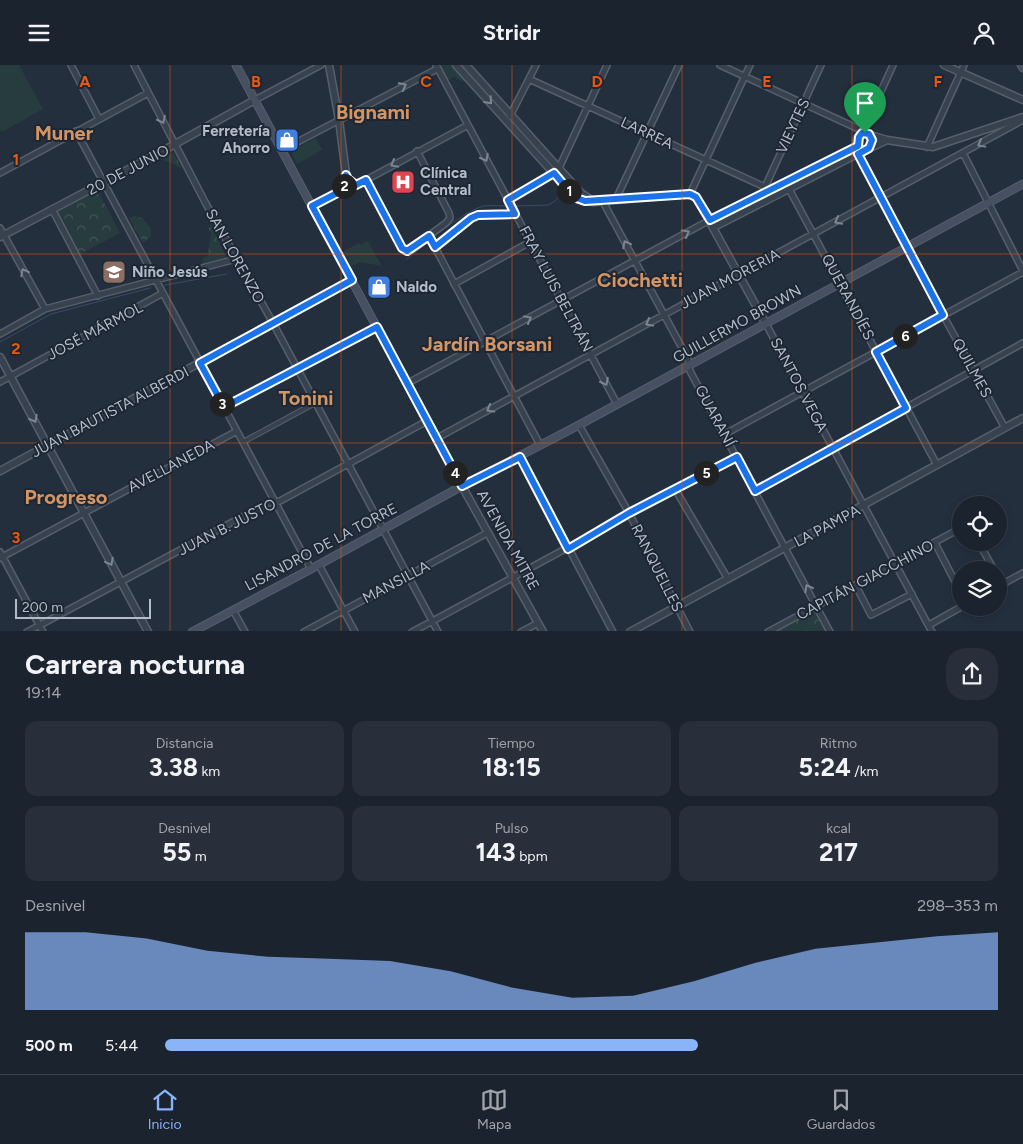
<!DOCTYPE html>
<html lang="es">
<head>
<meta charset="utf-8">
<style>
	body { margin:0; font-family:Figtree,sans-serif; background:#282f3a; color:#f1f3f6; height:100vh; display:flex; flex-direction:column; font-size:19px; white-space:nowrap }
	* { box-sizing:border-box; margin:0 }
	p { font-size:16px; color:#a0a4aa }
	.icon { flex:none; width:28px; height:28px; fill:none; stroke:currentColor; stroke-width:2; stroke-linecap:round; stroke-linejoin:round }
	.map { position:relative; height:566px; overflow:hidden }
	.drawer { display:flex; flex-direction:column; background:#1b232e; flex:1 }
	.drawer>* { flex:none }
	.fabs { position:absolute; left:952px; top:431px; display:grid; gap:10px }
	.fabs a { display:grid; place-items:center; width:55px; height:55px; border-radius:50%; background:#1b232e; box-shadow:0 2px 8px #0003,0 0 0 1px #39404a; font-size:25px }
	.scale { position:absolute; left:15px; bottom:12px; width:136px; box-sizing:border-box; padding-left:5px; border:2px solid #b4bcc9; border-top:0; font-size:14px; line-height:18px; white-space:nowrap; color:#b4bcc9; -webkit-text-stroke:4px #1d2633; paint-order:stroke }
	.pin { position:absolute; display:grid; place-items:center; width:42px; height:42px; color:#fff; margin:-51px -21px; border-radius:50% 50% 50% 0; rotate:-45deg; box-shadow:0 0 5px #0007 }
	.pin .icon { rotate:45deg }
	.km { position:absolute; width:25px; height:25px; margin:-12px; border-radius:50%; background:#222; color:#fff; font-size:14px; line-height:25px; text-align:center }
	.round { display:grid; place-items:center; flex:none; width:52px; height:52px; border-radius:20px; background:#282f3a }
	.headline { display:flex; align-items:center; justify-content:space-between; height:85px; padding:0 25px }
	h1 { font-size:28px; font-weight:700; line-height:38px }
	.figures { display:grid; grid-template-columns:repeat(3,1fr); gap:8px; height:85px; padding:5px 25px }
	.figures div { display:grid; align-content:center; border-radius:12px; background:#282f3a; text-align:center }
	.figures b { font-size:25px; font-weight:700 }
	.figures small { font-size:14px; font-weight:400 }
	.figures p { font-size:14px }
	.chart { height:140px; padding:10px 25px }
	.chart p { display:flex; justify-content:space-between }
	.chart svg { width:100%; height:90px; margin-top:5px; fill:#8ab4f8; opacity:.7 }
	ul { padding:0 25px; list-style:none; font-size:16px }
	li { display:grid; grid-template-columns:80px 60px 1fr; align-items:center; height:38px }
	li i { height:12px; border-radius:6px; background:#8ab4f8 }
	header { display:flex; justify-content:space-between; align-items:center; height:65px; padding:0 25px; background:#1b232e; font-size:22px; font-weight:700 }
	.tab-bar { display:flex; justify-content:space-around; align-items:center; height:70px; border-top:1px solid #39404a; background:#1b232e; font-size:14px; color:#a0a4aa }
	.tab-bar a { display:grid; justify-items:center; gap:2px }
	.tab-bar .current { color:#8ab4f8 }
	.map>svg:first-child { display:block }
</style>
</head>
<body>
<header><svg class="icon" aria-label="menu" viewBox="0 0 24 24"><path d="M4 6h16M4 12h16M4 18h16"/></svg>Stridr<svg class="icon" aria-label="person" viewBox="0 0 24 24"><circle cx="12" cy="8" r="4"/><path d="M4 21q1-7 8-7t8 7"/></svg></header>
<div class="map">
<svg width="1023" height="567" viewBox="0 0 1023 567">
	<defs>
		<pattern id="park-crowns" width="20" height="18" patternUnits="userSpaceOnUse" patternTransform="scale(1.25)"><rect width="20" height="18" fill="#263c3f"/><path d="M2 6a3 3 0 1 1 6 0M12 15a3 3 0 1 1 6 0" fill="none" stroke="#435659"/></pattern>
	</defs>
	<rect width="100%" height="100%" fill="#242f3e"/>
	<path fill="#263c3f" d="M0 0H19L43 44 2 67 0 64Z
		M439 0H452L466 15 462 17 454 12 447 16Z
		M316 73 322 85 297 99 292 89 293 85Z
		M368 176 382 201 360 197 352 201 344 186 359 178 360 180Z"/>
	<path fill="url(#park-crowns)" d="M168 87 174 88 182 104 174 99 157 93Z
		M98 126 120 168 80 189 57 147Z
		M134 151 143 153 151 164V171L143 178 129 153Z
		M211 160 226 192 202 199 204 192H207L210 178 211 167 209 166V163Z
		M816 546 826 566H777Z"/>
	<g fill="none" stroke-linecap="round" stroke-linejoin="round">
		<path stroke="#394c67" stroke-width="1" d="M517 141 548 140C556 137 563 129 561 120
			M432 173C446 163 467 145 484 141 492 140 501 141 509 141
			M407 194 429 176
			M165 220 227 209
			M0 277 51 249 150 223"/>
		<g stroke="#565f6c" stroke-width="6">
			<path id="pedestrian" d="M243 377 315 338"/>
		</g>
		<g stroke="#565f6c" stroke-width="8">
			<path id="minor" d="M71 0 99 54
				M134 0 205 137 273 258 438 567
				M436 0 617 339
				M720 0 863 66
				M529 14 765 122
				M255 35 321 0
				M510 51 536 0
				M76 66 311 504
				M863 66 893 0
				M927 82 964 0
				M282 85 437 4
				M856 85 943 250 1005 363
				M963 88 1023 206
				M0 108 148 28
				M346 109 348 113 356 120
				M366 115 402 183 405 186 409 185 446 158 450 153 449 148 417 86
				M765 122 821 0
				M788 122 937 400
				M341 126 366 115 468 60
				M690 129 750 0
				M616 134 679 0
				M508 135 554 108 559 103 607 0
				M602 135 688 294 690 306 830 567
				M52 144 98 231
				M0 163 45 244
				M429 171 540 380
				M435 182 471 153 478 150 515 149
				M454 219 530 177
				M766 259 932 567
				M0 269 45 244 236 194
				M0 317 163 228
				M408 318 710 155
				M224 342 377 262
				M579 360 629 448 690 567
				M725 369 1023 207
				M437 373 1023 55
				M520 391 613 567
				M675 424 728 514
				M755 426 1023 278
				M935 478 961 528
				M979 478 994 505
				M0 487 43 567
				M0 493 237 366
				M319 500 355 567
				M856 521 871 550 912 529
				M999 521 1023 508
				M233 545 245 567
				M929 560 961 542
				M27 567 268 438 280 436 427 356
				M304 567 487 468
				M412 567C521 509 628 448 737 393
				M521 567 538 558
				M768 567 961 463"/>
		</g>
		<g stroke="#565f6c" stroke-width="9">
			<path id="tertiary" d="M456 0 577 134 594 137 684 129 696 132 766 259
				M466 0 581 128 593 136
				M944 0 1023 35
				M856 77a8 8 0 1 1 16 0a8 8 0 1 1-16 0Z
				M870 70 887 75 933 82 1023 52
				M868 84 887 75
				M313 141 341 126 346 109 339 55 329 0
				M710 155 858 81
				M714 162 865 85
				M0 172 148 94 255 35
				M0 292 148 567
				M0 406 352 215
				M462 421 543 567
				M630 567 1023 353"/>
		</g>
		<g stroke="#565f6c" stroke-width="9">
			<path id="secondary" d="M236 0 462 421
				M1021 0 1023 3
				M192 567 311 504 462 421 579 360 1023 119"/>
		</g>
		<use href="#pedestrian" stroke="#38414e" stroke-width="4"/>
		<use href="#minor" stroke="#38414e" stroke-width="5"/>
		<use href="#tertiary" stroke="#38414e" stroke-width="6"/>
		<use href="#secondary" stroke="#465061" stroke-width="7"/>
	</g>
	<defs><path id="oneway-chevron" d="M-2-3.5L2.5 0L-2 3.5" fill="none" stroke-width="1.6" stroke-linecap="round" stroke-linejoin="round" transform="scale(1.25)"/></defs>
	<g stroke="#7c8592">
		<use href="#oneway-chevron" transform="translate(403 21) rotate(-28)"/>
		<use href="#oneway-chevron" transform="translate(489 36) rotate(48)"/>
		<use href="#oneway-chevron" transform="translate(162 55) rotate(63)"/>
		<use href="#oneway-chevron" transform="translate(981 79) rotate(151)"/>
		<use href="#oneway-chevron" transform="translate(485 93) rotate(62)"/>
		<use href="#oneway-chevron" transform="translate(394 99) rotate(151)"/>
		<use href="#oneway-chevron" transform="translate(838 156) rotate(152)"/>
		<use href="#oneway-chevron" transform="translate(686 168) rotate(-29)"/>
		<use href="#oneway-chevron" transform="translate(626 179) rotate(-118)"/>
		<use href="#oneway-chevron" transform="translate(24 207) rotate(-119)"/>
		<use href="#oneway-chevron" transform="translate(528 254) rotate(-29)"/>
		<use href="#oneway-chevron" transform="translate(649 258) rotate(151)"/>
		<use href="#oneway-chevron" transform="translate(605 317) rotate(63)"/>
		<use href="#oneway-chevron" transform="translate(490 344) rotate(151)"/>
		<use href="#oneway-chevron" transform="translate(34 354) rotate(61)"/>
		<use href="#oneway-chevron" transform="translate(110 497) rotate(62)"/>
		<use href="#oneway-chevron" transform="translate(808 523) rotate(-118)"/>
	</g>
	<g fill="none" stroke-linecap="round" stroke-linejoin="round">
		<g stroke="#fff" stroke-width="10">
			<path id="route" d="M862 68 869 69 872 75 869 83 858 89 943 250 876 287 906 343 755 426 737 392 629 448 568 484 520 392 462 421 377 262 224 342 200 298 352 215 312 141 341 126 346 110 348 114 356 120 366 115 402 183 407 186 429 171 435 182 471 153 478 150 515 149 508 135 554 108 574 132 585 136 690 129 696 132 710 155 858 81 859 72Z"/>
		</g>
		<use href="#route" stroke="#1a73e8" stroke-width="6"/>
	</g>
	<path fill="none" stroke="#e8590c" stroke-width="1" stroke-opacity="0.55" d="M170 0V567M341 0V567M512 0V567M682 0V567M852 0V567M0 189H1023M0 378H1023"/>
	<defs>
		<g id="shop-square" transform="scale(1.25)"><rect x="-9" y="-9" width="18" height="18" rx="4" fill="#3f7fe0" stroke="#1d2633"/><path d="M-5-2.5h2.3a2.7 3.5 0 0 1 5.4 0H5L5.5 6h-11ZM-1.5-2.5h3a1.5 2.3 0 0 0-3 0Z" fill="#fff"/></g>
		<g id="hospital-square" transform="scale(1.25)"><rect x="-9" y="-9" width="18" height="18" rx="4" fill="#e0444e" stroke="#1d2633"/><path d="M-5-5h3v3.5h4V-5h3V5h-3V1.5h-4V5h-3Z" fill="#fff"/></g>
		<g id="school-square" transform="scale(1.25)"><rect x="-9" y="-9" width="18" height="18" rx="4" fill="#8d6e63" stroke="#1d2633"/><path d="M0-5L7-2L0 1L-7-2ZM-4 1L0 2.5L4 1V4Q0 6-4 4Z" fill="#fff"/></g>
	</defs>
	<g fill-rule="evenodd">
		<use href="#shop-square" x="287" y="75"/>
		<use href="#hospital-square" x="403" y="117"/>
		<use href="#school-square" x="114" y="207"/>
		<use href="#shop-square" x="379" y="222"/>
	</g>
	<g text-anchor="middle" dominant-baseline="central" stroke-width="4" stroke-linejoin="round" paint-order="stroke">
		<g font-size="15" fill="#b4bcc9" stroke="#1d2633">
			<text transform="translate(793 61) rotate(-65)">VIEYTES</text>
			<text transform="translate(647 68) rotate(25)">LARREA</text>
			<text transform="translate(128 105) rotate(-28)">20 DE JUNIO</text>
			<text transform="translate(235 191) rotate(61)">SAN LORENZO</text>
			<text transform="translate(730 214) rotate(-28)">JUAN MORERIA</text>
			<text transform="translate(556 224) rotate(62)">FRAY LUIS BELTRÁN</text>
			<text transform="translate(848 232) rotate(62)">QUERANDÍES</text>
			<text transform="translate(737 259) rotate(-29)">GUILLERMO BROWN</text>
			<text transform="translate(95 266) rotate(-28)">JOSÉ MÁRMOL</text>
			<text transform="translate(972 303) rotate(61)">QUILMES</text>
			<text transform="translate(799 320) rotate(62)">SANTOS VEGA</text>
			<text transform="translate(110 347) rotate(-28)">JUAN BAUTISTA ALBERDI</text>
			<text transform="translate(715 351) rotate(62)">GUARANÍ</text>
			<text transform="translate(171 401) rotate(-28)">AVELLANEDA</text>
			<text transform="translate(827 461) rotate(-28)">LA PAMPA</text>
			<text transform="translate(227 462) rotate(-27)">JUAN B. JUSTO</text>
			<text transform="translate(508 475) rotate(61)">AVENIDA MITRE</text>
			<text transform="translate(321 482) rotate(-28)">LISANDRO DE LA TORRE</text>
			<text transform="translate(657 503) rotate(63)">RANQUELLES</text>
			<text transform="translate(865 515) rotate(-28)">CAPITÁN GIACCHINO</text>
			<text transform="translate(396 517) rotate(-28)">MANSILLA</text>
		</g>
		<g font-size="15" font-weight="bold" fill="#b4bcc9" stroke="#1d2633" text-anchor="start">
			<text x="270" y="66" text-anchor="end">Ferretería<tspan x="270" dy="17">Ahorro</tspan></text>
			<text x="420" y="108">Clínica<tspan x="420" dy="17">Central</tspan></text>
			<text x="132" y="207">Niño Jesús</text>
			<text x="396" y="222">Naldo</text>
		</g>
		<g font-size="20" font-weight="bold" fill="#d59563" stroke="#1d2633">
			<text x="373" y="47">Bignami</text>
			<text x="64" y="68">Muner</text>
			<text x="640" y="215">Ciochetti</text>
			<text x="487" y="279">Jardín Borsani</text>
			<text x="306" y="333">Tonini</text>
			<text x="66" y="432">Progreso</text>
		</g>
	</g>
	<g font-size="16" text-anchor="middle" font-weight="bold" fill="#e8590c" stroke="#1d2633" stroke-width="4" stroke-linejoin="round" paint-order="stroke">
		<text x="85" y="22">A</text>
		<text x="256" y="22">B</text>
		<text x="426" y="22">C</text>
		<text x="597" y="22">D</text>
		<text x="767" y="22">E</text>
		<text x="938" y="22">F</text>
		<text x="16" y="100">1</text>
		<text x="16" y="289">2</text>
		<text x="16" y="478">3</text>
	</g>
</svg>
<div class="fabs">
<a><svg class="icon" aria-label="locate" viewBox="0 0 24 24"><circle cx="12" cy="12" r="6"/><path d="M12 2v4M12 18v4M2 12h4M18 12h4"/></svg></a>
<a><svg class="icon" aria-label="layers" viewBox="0 0 24 24"><path d="M12 4l9 5-9 5-9-5zM3 14l9 5 9-5"/></svg></a>
</div>
<div class="scale">200 m</div>
<div class="pin" style="left:865px;top:68px;background:#1e9e55"><svg class="icon" aria-label="arrive" viewBox="0 0 24 24"><path d="M6 21V4h12l-3 4 3 4H6"/></svg></div>
<b class="km" style="left:569px;top:126px">1</b>
<b class="km" style="left:344px;top:121px">2</b>
<b class="km" style="left:222px;top:339px">3</b>
<b class="km" style="left:455px;top:408px">4</b>
<b class="km" style="left:706px;top:408px">5</b>
<b class="km" style="left:905px;top:271px">6</b>
</div>
<section class="drawer">
<div class="headline"><div><h1>Carrera nocturna</h1><p>19:14</p></div><a class="round"><svg class="icon" aria-label="share" viewBox="0 0 24 24"><path d="M12 15V3M7 8l5-5 5 5M5 13v7h14v-7"/></svg></a></div>
<div class="figures">
<div><p>Distancia</p><b>3.38<small> km</small></b></div>
<div><p>Tiempo</p><b>18:15</b></div>
<div><p>Ritmo</p><b>5:24<small> /km</small></b></div>
</div>
<div class="figures">
<div><p>Desnivel</p><b>55<small> m</small></b></div>
<div><p>Pulso</p><b>143<small> bpm</small></b></div>
<div><p>kcal</p><b>217</b></div>
</div>
<div class="chart"><p><span>Desnivel</span>298–353 m</p>
<svg viewBox="0 0 160 44" preserveAspectRatio="none"><path d="M0 44V6L10 6L20 9L30 15L40 18L50 19L60 20L70 25L80 33L90 38L100 37L110 30L120 21L130 14L140 11L150 8L160 6V44z"/></svg>
</div>
<ul>
<li><b>500 m</b>5:44<i style="width:64%"></i></li>
</ul>
</section>
<nav class="tab-bar">
<a class="current"><svg class="icon" aria-label="home" viewBox="0 0 24 24"><path d="M3 11l9-7 9 7M6 9v11h12V9"/></svg>Inicio</a>
<a><svg class="icon" aria-label="map" viewBox="0 0 24 24"><path d="M3 6l6-2 6 2 6-2v14l-6 2-6-2-6 2zM9 4v14M15 6v14"/></svg>Mapa</a>
<a><svg class="icon" aria-label="saved" viewBox="0 0 24 24"><path d="M7 4h10v16l-5-4-5 4z"/></svg>Guardados</a>
</nav>
</body>
</html>
